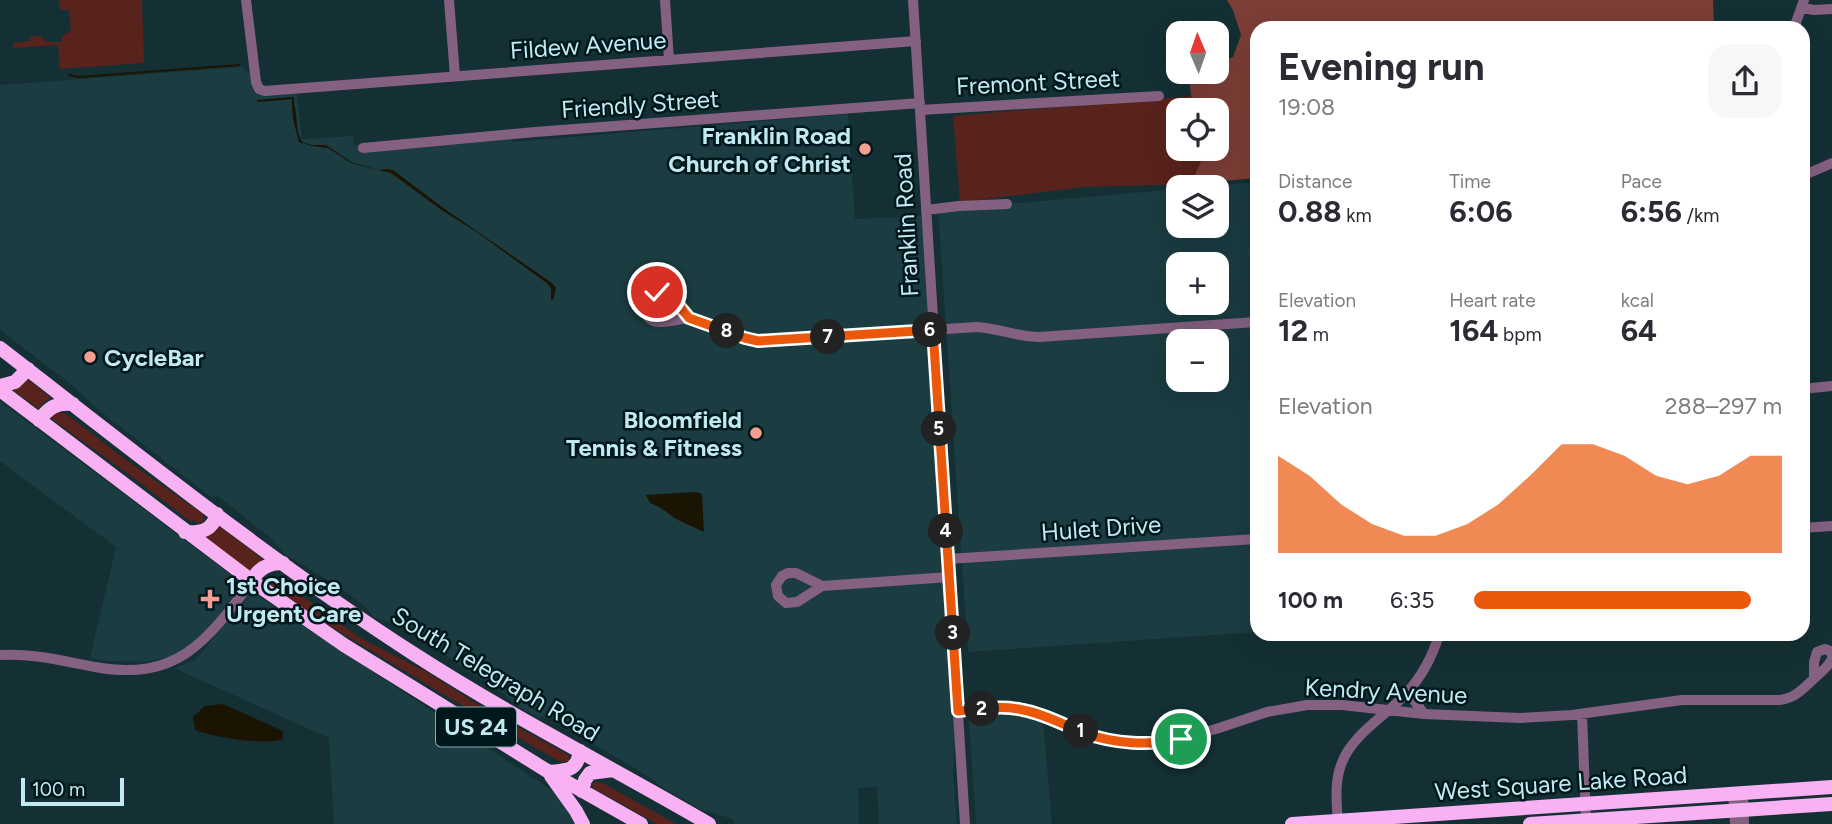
<!DOCTYPE html>
<html lang="en">
<head>
<meta charset="utf-8">
<style>
	body { margin:0; font-family:Figtree,sans-serif; background:#f7f7f7; color:#2b2b33; height:100vh; display:flex; flex-direction:column; font-size:26px; white-space:nowrap }
	* { box-sizing:border-box; margin:0 }
	p { font-size:23px; color:#7c7c81 }
	.icon { flex:none; width:38px; height:38px; fill:none; stroke:currentColor; stroke-width:2; stroke-linecap:round; stroke-linejoin:round }
	.map { position:relative; flex:1; overflow:hidden }
	.details { position:absolute; left:1250px; top:21px; width:560px; height:620px; display:flex; flex-direction:column; background:#fff; border-radius:21px; box-shadow:0 7px 28px #0002 }
	.details>* { flex:none }
	.needle { width:46px; rotate:358deg }
	.tools { position:absolute; left:1166px; top:21px; display:grid; gap:14px }
	.tools a { display:grid; place-items:center; width:63px; height:63px; border-radius:14px; background:#fff; box-shadow:0 7px 28px #0002; font-size:35px }
	.scale { position:absolute; left:21px; bottom:18px; width:103px; box-sizing:border-box; padding-left:7px; border:4px solid #c1eaf0; border-top:0; font-size:19px; line-height:24px; white-space:nowrap; color:#c1eaf0; -webkit-text-stroke:5px #00171c; paint-order:stroke }
	.pin { position:absolute; display:grid; place-items:center; width:60px; height:60px; color:#fff; margin:-30px; border:4px solid #fff; border-radius:50%; box-shadow:0 2px 7px #0007 }
	.km { position:absolute; width:35px; height:35px; margin:-18px; border-radius:50%; background:#222; color:#fff; font-size:19px; line-height:35px; text-align:center }
	.round { display:grid; place-items:center; flex:none; width:74px; height:74px; border-radius:21px; background:#f7f7f7 }
	.summary { display:flex; align-items:center; justify-content:space-between; height:119px; padding:0 28px }
	h1 { font-size:38px; font-weight:700; line-height:52px }
	.stats { display:grid; grid-template-columns:repeat(3,1fr); gap:10px; height:119px; padding:7px 28px }
	.stats div { display:grid; align-content:center }
	.stats b { font-size:30px; font-weight:700 }
	.stats small { font-size:19px; font-weight:400 }
	.stats p { font-size:19px }
	.chart { height:196px; padding:14px 28px }
	.chart p { display:flex; justify-content:space-between }
	.chart svg { width:100%; height:126px; margin-top:7px; fill:#ea580c; opacity:.7 }
	ul { padding:0 28px; list-style:none; font-size:23px }
	li { display:grid; grid-template-columns:112px 84px 1fr; align-items:center; height:52px }
	li i { height:18px; border-radius:9px; background:#ea580c }
	.map>svg:first-child { display:block }
</style>
</head>
<body>
<div class="map">
<svg width="1832" height="824" viewBox="0 0 1832 824">
	<rect width="100%" height="100%" fill="#143034"/>
	<path fill="#1b3c41" fill-rule="evenodd" d="M242 67 264 86 296 83 302 139 353 136 354 145 512 131V142L848 114 855 219 924 216 959 745H954L953 773 957 824H879L877 787 858 788 859 824H735L733 819 700 809 665 789 640 771 570 731 567 727 547 716 538 718 514 704 503 693 460 666 432 644 400 625 375 618 360 602 335 584 284 554 273 540 218 496 211 497 100 411 73 386 0 330V85Z
		M1256 182V632L968 652 938 208 1007 204 1178 189V226H1216V187H1200ZM1178 264H1216V303H1178ZM1178 341H1216V380H1178Z
		M0 401 243 584 208 630 190 646 170 657 144 662 108 661 90 658 116 547 0 461Z
		M252 592 553 791 572 810 578 824H334L329 738 174 668 195 660Z
		M1009 711 1043 720 1052 824H976L969 721 971 717 977 713Z"/>
	<path fill="#59231d" d="M59 0H142L144 63 60 69 58 45 13 48V43L29 41V37L42 36 43 40 45 39 46 42H62V37L66 33 71 32 69 10H63L59 8Z
		M1191 96 1196 110H1178V149H1189L1201 162 1190 184 1084 187 960 202 953 116Z
		M25 377 51 398 43 403 39 409 13 390Z
		M58 411 64 414 65 413 126 460 203 514 204 522 198 523 192 520 191 522 138 481 53 420 51 416Z
		M218 525 262 559 263 560 257 563 250 571 205 537Z
		M272 575 362 639 425 671 480 706 568 755 570 761 562 762 557 760 446 696 302 609 265 581V576L271 577Z
		M595 782 600 783 601 782 676 824H657L593 788 592 784Z"/>
	<path fill="#7c3e36" d="M1227 0H1713L1714 28H1256V178L1190 184 1201 162 1189 149H1216V110H1196L1191 96 1189 72H1216V64L1233 57 1241 35 1233 10Z"/>
	<path fill="#1c1402" d="M292 105 295 106 298 133 302 142 312 145H326L353 163 379 170 388 169 393 170 446 210 552 283 556 288 553 300 551 299V288L548 284 478 233 440 209 391 173 353 164 328 148 312 146 299 142 293 119Z
		M696 492 702 494 704 532 676 519 661 508 650 503 646 495Z
		M223 704 283 731V739C265 746 213 737 195 730L193 717 205 706Z"/>
	<g fill="none" stroke-linecap="round" stroke-linejoin="round">
		<path stroke="#1c1402" stroke-width="2" d="M69 75 79 77 239 65
			M258 101 293 98V106"/>
		<path stroke="#846181" stroke-width="10" d="M246 0 256 82 259 89 265 91 916 41
			M449 0 455 76
			M665 0 669 60
			M913 0 965 824
			M1802 8 1814 10 1832 9
			M1794 28 1804 0
			M920 110 1159 96
			M363 148 535 132 920 103
			M1802 176 1832 163
			M926 210 959 206 1007 204
			M660 292 671 296 689 318C672 320 642 332 646 302L653 294Z
			M689 318 745 338 764 341 976 327C998 328 1017 337 1039 337L1256 322
			M1802 389 1832 386
			M1802 528 1832 526
			M948 559 1256 539
			M788 573H796L822 586 797 602 786 603 778 596 776 585 782 576Z
			M822 586 949 577
			M0 655C33 653 63 661 95 667 178 682 207 641 252 581
			M1814 678V662L1817 652 1825 649 1830 651 1832 655
			M1408 692 1424 714
			M958 711 999 708 1024 710 1094 736 1125 742 1143 743 1164 742 1181 739 1219 728 1267 712 1307 705H1342L1424 714 1520 718 1572 715 1682 700H1779C1797 698 1804 687 1817 676 1823 670 1828 667 1832 659
			M1582 714 1586 820
			M1743 793 1744 824
			M1733 794 1735 824
			M1338 824C1337 805 1334 784 1341 765 1351 736 1381 719 1402 698 1419 681 1433 657 1439 634"/>
		<path stroke="#f8b1f2" stroke-width="14" d="M0 348C136 453 270 561 414 654 510 716 611 767 709 824
			M0 386 15 382 28 369
			M0 390 252 581 344 645 549 772 641 824
			M39 420C49 408 56 402 73 404
			M185 532C201 533 212 531 217 514
			M252 581C258 568 269 563 283 563
			M549 772C566 770 577 772 580 751
			M551 776 576 811 583 824
			M582 791 585 780 590 773 613 770
			M1292 824 1832 787
			M1530 824 1832 804"/>
	</g>
	<g fill="none" stroke-linecap="round" stroke-linejoin="round">
		<g stroke="#fff" stroke-width="14">
			<path id="route" d="M657 292H664L671 296 689 318 745 338 758 341 933 330 958 711C979 709 1002 705 1023 710 1045 714 1064 725 1084 733 1115 744 1150 746 1181 739"/>
		</g>
		<use href="#route" stroke="#ea580c" stroke-width="9"/>
	</g>
	<g fill="#f59d8f" stroke="#00171c" stroke-width="2.5">
		<circle cx="865" cy="149" r="7"/>
		<circle cx="90" cy="357" r="7"/>
		<circle cx="756" cy="433" r="7"/>
		<path d="M206.5 588.5h7v7h7v7h-7v7h-7v-7h-7v-7h7z"/>
	</g>
	<g text-anchor="middle" dominant-baseline="central" stroke-width="5" stroke-linejoin="round" paint-order="stroke">
		<rect fill="#00171c" stroke="#87abb0" stroke-width="2" x="436" y="707.5" width="80" height="39" rx="5"/>
		<g font-size="23" font-weight="bold" fill="#c1eaf0">
			<text x="476" y="727">US 24</text>
		</g>
		<g font-size="24" fill="#c1eaf0" stroke="#00171c">
			<text transform="translate(588 45) rotate(-4)">Fildew Avenue</text>
			<text transform="translate(1038 82) rotate(-3)">Fremont Street</text>
			<text transform="translate(640 104) rotate(-4)">Friendly Street</text>
			<text transform="translate(906 225) rotate(-93)">Franklin Road</text>
			<text transform="translate(1101 528) rotate(-4)">Hulet Drive</text>
			<text transform="translate(496 674) rotate(31)">South Telegraph Road</text>
			<text transform="translate(1386 691) rotate(3)">Kendry Avenue</text>
			<text transform="translate(1561 783) rotate(-4)">West Square Lake Road</text>
		</g>
		<g font-size="24" font-weight="bold" fill="#c1eaf0" stroke="#00171c" text-anchor="end">
			<text x="851" y="135">Franklin Road<tspan x="851" dy="28">Church of Christ</tspan></text>
			<text x="104" y="357" text-anchor="start">CycleBar</text>
			<text x="742" y="419">Bloomfield<tspan x="742" dy="28">Tennis &amp; Fitness</tspan></text>
			<text x="226" y="585" text-anchor="start">1st Choice<tspan x="226" dy="28">Urgent Care</tspan></text>
		</g>
	</g>
</svg>
<div class="tools">
<a><svg class="needle" viewBox="-14 -14 28 28"><path d="M0-13l5 13h-10z" fill="#e53935"/><path d="M0 13l5-13h-10z" fill="#7c7c81"/></svg></a>
<a><svg class="icon" aria-label="locate" viewBox="0 0 24 24"><circle cx="12" cy="12" r="6"/><path d="M12 2v4M12 18v4M2 12h4M18 12h4"/></svg></a>
<a><svg class="icon" aria-label="layers" viewBox="0 0 24 24"><path d="M12 4l9 5-9 5-9-5zM3 14l9 5 9-5"/></svg></a>
<a>+</a>
<a>−</a>
</div>
<div class="scale">100 m</div>
<div class="pin" style="left:1181px;top:739px;background:#1e9e55"><svg class="icon" aria-label="arrive" viewBox="0 0 24 24"><path d="M6 21V4h12l-3 4 3 4H6"/></svg></div>
<div class="pin" style="left:657px;top:292px;background:#d93025"><svg class="icon" aria-label="check" viewBox="0 0 24 24"><path d="M5 12l5 5 9-10"/></svg></div>
<b class="km" style="left:1081px;top:731px">1</b>
<b class="km" style="left:982px;top:709px">2</b>
<b class="km" style="left:953px;top:633px">3</b>
<b class="km" style="left:946px;top:531px">4</b>
<b class="km" style="left:939px;top:429px">5</b>
<b class="km" style="left:930px;top:330px">6</b>
<b class="km" style="left:828px;top:337px">7</b>
<b class="km" style="left:727px;top:331px">8</b>
<section class="details">
<div class="summary"><div><h1>Evening run</h1><p>19:08</p></div><a class="round"><svg class="icon" aria-label="share" viewBox="0 0 24 24"><path d="M12 15V3M7 8l5-5 5 5M5 13v7h14v-7"/></svg></a></div>
<div class="stats">
<div><p>Distance</p><b>0.88<small> km</small></b></div>
<div><p>Time</p><b>6:06</b></div>
<div><p>Pace</p><b>6:56<small> /km</small></b></div>
</div>
<div class="stats">
<div><p>Elevation</p><b>12<small> m</small></b></div>
<div><p>Heart rate</p><b>164<small> bpm</small></b></div>
<div><p>kcal</p><b>64</b></div>
</div>
<div class="chart"><p><span>Elevation</span>288–297 m</p>
<svg viewBox="0 0 160 44" preserveAspectRatio="none"><path d="M0 44V10L10 17L20 27L30 34L40 38L50 38L60 34L70 27L80 17L90 6L100 6L110 10L120 17L130 20L140 17L150 10L160 10V44z"/></svg>
</div>
<ul>
<li><b>100 m</b>6:35<i style="width:90%"></i></li>
</ul>
</section>
</div>
</body>
</html>
